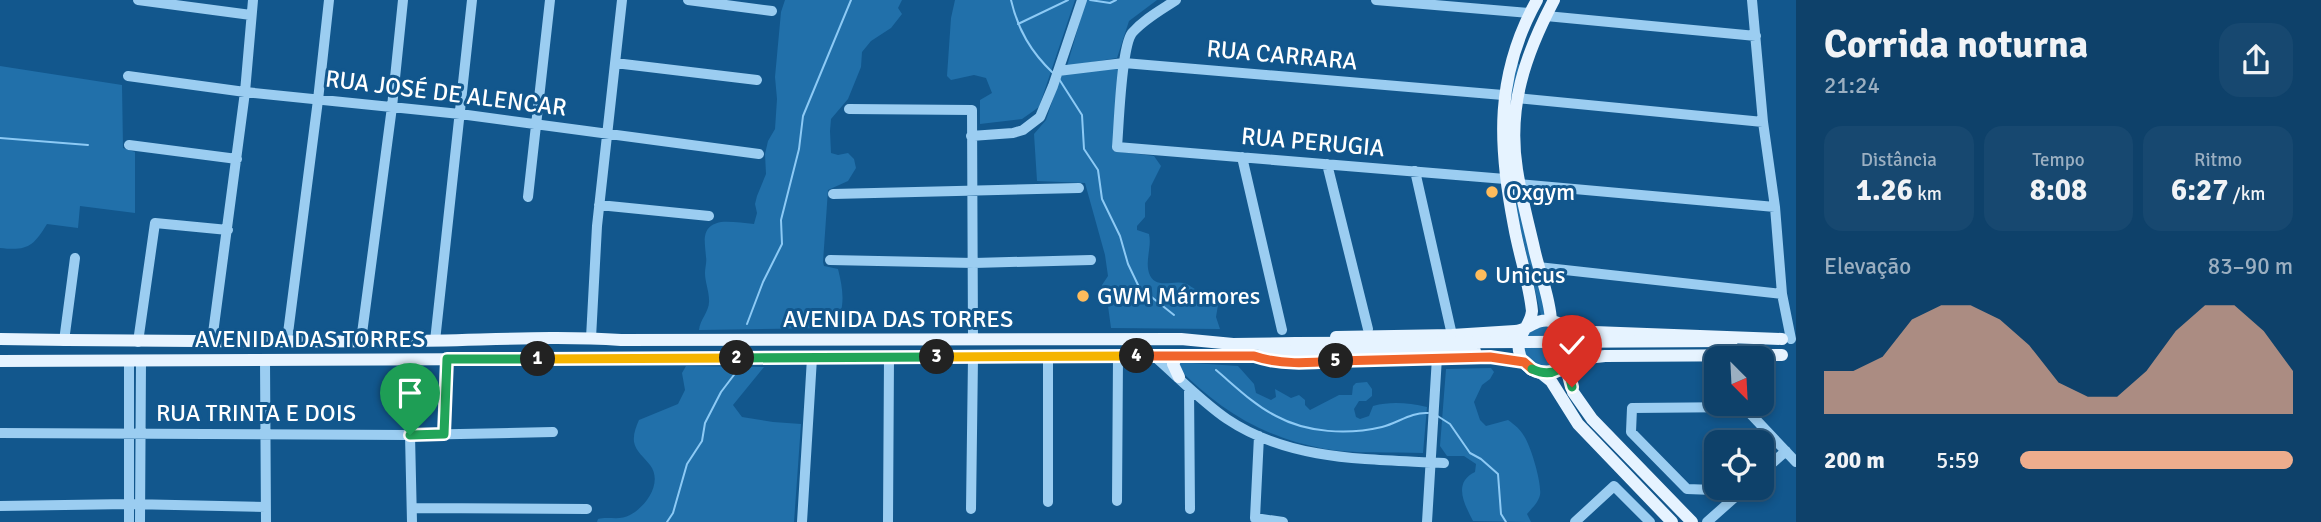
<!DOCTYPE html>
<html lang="pt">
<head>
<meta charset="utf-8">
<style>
	body { margin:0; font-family:Signika,sans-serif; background:#174870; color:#f1f3f6; height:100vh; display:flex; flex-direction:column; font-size:26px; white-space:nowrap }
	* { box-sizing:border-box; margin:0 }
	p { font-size:23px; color:#9bafc1 }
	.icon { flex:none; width:38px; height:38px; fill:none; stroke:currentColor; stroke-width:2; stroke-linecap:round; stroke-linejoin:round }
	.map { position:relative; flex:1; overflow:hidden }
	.panel { display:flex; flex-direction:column; background:#0e416a; width:525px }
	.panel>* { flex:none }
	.needle { width:46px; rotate:156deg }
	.controls { position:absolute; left:1704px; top:346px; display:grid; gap:14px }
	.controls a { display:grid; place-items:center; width:70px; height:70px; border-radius:14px; background:#0e416a; box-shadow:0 4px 10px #0003,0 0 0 2px #2e5a7e; font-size:35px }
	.pin { position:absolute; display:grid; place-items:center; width:60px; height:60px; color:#fff; margin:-72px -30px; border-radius:50% 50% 50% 0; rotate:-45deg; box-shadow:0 0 7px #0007 }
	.pin .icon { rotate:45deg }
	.km { position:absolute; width:35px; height:35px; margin:-18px; border-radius:50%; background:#222; color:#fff; font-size:19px; line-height:35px; text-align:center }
	.round { display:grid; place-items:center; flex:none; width:74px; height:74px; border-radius:21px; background:#174870 }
	.summary { display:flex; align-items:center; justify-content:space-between; height:119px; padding:0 28px }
	h1 { font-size:38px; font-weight:700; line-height:52px }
	.stats { display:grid; grid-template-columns:repeat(3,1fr); gap:10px; height:119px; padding:7px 28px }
	.stats div { display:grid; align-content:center; border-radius:18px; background:#174870; text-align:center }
	.stats b { font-size:30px; font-weight:700 }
	.stats small { font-size:19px; font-weight:400 }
	.stats p { font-size:19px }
	.chart { height:196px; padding:14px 28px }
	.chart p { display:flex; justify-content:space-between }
	.chart svg { width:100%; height:126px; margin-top:7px; fill:#eead8d; opacity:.7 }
	ul { padding:0 28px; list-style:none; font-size:23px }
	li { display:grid; grid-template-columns:112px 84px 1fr; align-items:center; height:52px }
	li i { height:18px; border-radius:9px; background:#eead8d }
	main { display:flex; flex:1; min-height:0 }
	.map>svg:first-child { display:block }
</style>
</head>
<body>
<main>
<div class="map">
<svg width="1796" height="522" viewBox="0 0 1796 522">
	<rect width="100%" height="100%" fill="#12578d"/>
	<path fill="#2170aa" d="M785 0H902L898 8 902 14 891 28 871 41 862 52 861 67 848 99 831 119 830 131 831 153 838 155 848 153 854 159 856 168 848 181 828 190 823 262 824 266 838 269C843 289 847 311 832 328L699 330C700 319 710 311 709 300 709 291 705 282 705 273 705 268 707 262 706 257 705 242 700 226 721 222 731 221 743 223 754 224L757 213 755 204 757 196 766 174 765 154 768 141 775 129 777 99 775 77 781 12Z
		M955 0H1075L1039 107 1022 119 980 124V100L992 93 986 78 974 75 951 80 947 76 951 18Z
		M1086 0H1157L1129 21 1117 58 1067 66Z
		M1517 62 1520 66 1513 112 1549 317 1541 315 1513 197 1508 96Z
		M0 66 122 85 123 148 135 152V213L80 206 78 228 47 224C33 247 27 251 0 248Z
		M1120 67 1113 151 1154 156 1161 166 1151 186V195L1145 203V217L1137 226V230L1149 234C1152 247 1145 260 1149 273 1155 290 1172 280 1184 283 1189 284 1193 289 1199 291 1207 293 1211 293 1219 299L1216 317 1220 329 1111 328 1108 306 1103 302 1101 293 1102 285 1108 276 1105 255 1085 183 1037 181 1034 134 1046 120 1061 75Z
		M1540 325C1545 326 1553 326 1557 329 1574 339 1564 367 1546 369 1542 369 1534 366 1529 364L1521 343 1525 332Z
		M1177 362 1238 366 1254 384 1256 393 1271 400 1276 397 1275 389 1291 398 1299 395 1305 400V405L1310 410 1339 395H1352L1353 386 1356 383 1367 382 1372 389V396L1366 401H1359L1354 409 1356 417 1360 419 1369 416 1373 406C1392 401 1408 403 1427 407L1423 453C1392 452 1354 454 1325 449 1264 438 1219 410 1176 366Z
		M686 366 764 367 733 405 742 417 773 422 801 424 794 522H597L598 519C608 516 620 521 630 515 647 506 663 482 650 465 644 457 636 452 634 442 633 434 636 427 639 420L678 404 685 390 682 373Z
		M1491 368 1494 372 1490 379 1482 385 1474 402 1480 420 1486 426 1508 420C1515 425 1520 429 1524 436 1531 446 1542 484 1540 495 1538 503 1532 508 1527 514L1531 522 1473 521C1465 505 1452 483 1475 472L1476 464 1464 456H1447L1440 446 1446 369Z"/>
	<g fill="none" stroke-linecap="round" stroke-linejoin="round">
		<path stroke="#8dcaf5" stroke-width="2" d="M1011 0C1018 30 1031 52 1053 73
			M1090 0 1110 3 1116 0
			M1018 24 1068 0
			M1059 79 1082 115 1084 149 1098 170 1102 199 1120 236 1128 264 1139 287 1174 315
			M0 138 88 145
			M747 324 763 282 782 244 781 220 799 149 803 116 851 0
			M1216 370C1235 386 1254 405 1276 416 1307 433 1348 435 1382 427 1398 423 1411 412 1428 413
			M1436 415 1450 424 1470 453 1481 459 1498 474 1501 514 1506 522
			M667 522 673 513 687 464 702 441 705 423 721 392 740 367"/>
		<path stroke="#9bcdf1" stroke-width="10" d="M138 0 251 15
			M688 0 772 11
			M1176 0C1161 10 1144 19 1132 33 1121 48 1119 124 1117 147L1505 179
			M1376 0 1529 13
			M1752 0 1763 122 1775 207 1782 294 1791 339
			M1546 16 1756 36
			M615 63 757 80
			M1058 71 1124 63 1503 95
			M128 76 245 92 460 114 759 154
			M1517 98 1763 122
			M849 109 972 110 973 340
			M971 136 1013 133 1023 130 1040 117 1053 86 1082 0
			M129 145 237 159
			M1242 157 1282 330
			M1327 164 1368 329
			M1415 171 1452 335
			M1519 184 1775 207
			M833 194 1079 188
			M528 197 550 0
			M599 205 709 216
			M830 260 974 263 1091 260
			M1538 267 1782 294
			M591 338 597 226 622 0
			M64 341 75 258
			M212 341 245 92 253 0
			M287 341 318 100 329 0
			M361 341 392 107 403 0
			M435 341 472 0
			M138 342 155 223 228 230
			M1154 356C1178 377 1201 401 1227 419 1291 462 1370 459 1444 463
			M265 360 266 522
			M129 361V522
			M1189 388 1190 509
			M0 433 410 435 553 432
			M444 434 447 359
			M410 435 412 522
			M1259 436 1255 518 1283 522
			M1762 472 1786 451
			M1741 491 1687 489 1631 432 1632 408 1744 407 1796 462
			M1117 501 1118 356
			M1048 502V357
			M0 506 129 504 266 507
			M412 508 587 509
			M971 509 973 357
			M140 522 141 361
			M802 522 812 358
			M888 522 889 357
			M1427 522 1437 357
			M1575 522 1614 486 1650 522
			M1707 522 1743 490"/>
		<path stroke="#e6f3ff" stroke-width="12" d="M1551 321C1550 297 1539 272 1534 248 1528 222 1521 196 1517 170 1507 107 1525 55 1554 0
			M1567 331 1782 339
			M1336 337 1452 335 1515 331C1528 330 1536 318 1551 321 1593 330 1565 391 1531 369 1525 365 1520 358 1519 351 1516 335 1531 326 1532 311 1529 282 1519 255 1514 226 1498 145 1495 75 1537 0
			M0 339C135 341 269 342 404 341 476 341 549 335 621 340L1181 339 1233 344 1296 343
			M1177 356 1173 364 1179 377
			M1460 357H1490L1524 362
			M1569 360 1605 356 1782 355
			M0 361 1254 356 1297 354
			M1275 361 1308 363 1442 357
			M1566 363 1573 392 1592 419 1692 522
			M1541 373 1551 381 1578 424 1672 522"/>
		<path stroke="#e6f3ff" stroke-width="12" d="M1296 343 1732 341
			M1297 354 1475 351"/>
	</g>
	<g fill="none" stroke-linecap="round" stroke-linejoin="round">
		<g stroke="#fff" stroke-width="14">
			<path id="split-1" d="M410 435 444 434 447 359H538"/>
		</g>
		<g stroke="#fff" stroke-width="14">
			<path id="split-2" d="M538 359 737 358"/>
		</g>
		<g stroke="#fff" stroke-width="14">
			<path id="split-3" d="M737 358 937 357"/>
		</g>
		<g stroke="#fff" stroke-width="14">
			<path id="split-4" d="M937 357 1137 356"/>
		</g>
		<g stroke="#fff" stroke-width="14">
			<path id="split-5" d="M1137 356H1254C1280 365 1308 363 1336 361"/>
		</g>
		<g stroke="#fff" stroke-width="14">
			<path id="split-6" d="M1336 361 1490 357 1524 362 1532 369"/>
		</g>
		<g stroke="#fff" stroke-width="14">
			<path id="split-7" d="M1532 369C1545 375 1557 374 1566 363L1572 387"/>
		</g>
		<use href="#split-1" stroke="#22a559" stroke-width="9"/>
		<use href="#split-2" stroke="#f5b400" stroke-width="9"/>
		<use href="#split-3" stroke="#22a559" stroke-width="9"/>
		<use href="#split-4" stroke="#f5b400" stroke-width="9"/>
		<use href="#split-5" stroke="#f0652b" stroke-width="9"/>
		<use href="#split-6" stroke="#f0652b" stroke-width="9"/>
		<use href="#split-7" stroke="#22a559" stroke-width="9"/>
	</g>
	<g fill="#ffbc5c" stroke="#12578d" stroke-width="2.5">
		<circle cx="1492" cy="192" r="7"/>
		<circle cx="1481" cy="275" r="7"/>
		<circle cx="1083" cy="296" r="7"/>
	</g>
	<g text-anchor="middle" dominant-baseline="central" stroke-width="6" stroke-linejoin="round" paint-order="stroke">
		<g font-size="24" fill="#fff" stroke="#12578d">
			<text transform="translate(1282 55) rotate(5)">RUA CARRARA</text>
			<text transform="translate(446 93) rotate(7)">RUA JOSÉ DE ALENCAR</text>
			<text transform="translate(1313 142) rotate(5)">RUA PERUGIA</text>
			<text x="898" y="319">AVENIDA DAS TORRES</text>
			<text x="310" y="339">AVENIDA DAS TORRES</text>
			<text x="256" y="413">RUA TRINTA E DOIS</text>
		</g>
		<g font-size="24" fill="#fff" stroke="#12578d" text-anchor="start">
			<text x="1506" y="192">Oxgym</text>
			<text x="1495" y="275">Unicus</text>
			<text x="1097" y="296">GWM Mármores</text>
		</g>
	</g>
</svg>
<div class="controls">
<a><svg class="needle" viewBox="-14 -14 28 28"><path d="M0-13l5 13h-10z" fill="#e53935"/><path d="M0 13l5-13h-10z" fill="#9bafc1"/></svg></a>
<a><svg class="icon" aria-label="locate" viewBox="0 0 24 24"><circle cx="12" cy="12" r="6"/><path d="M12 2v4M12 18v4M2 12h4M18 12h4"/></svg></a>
</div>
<div class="pin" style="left:410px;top:435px;background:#1e9e55"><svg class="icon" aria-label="arrive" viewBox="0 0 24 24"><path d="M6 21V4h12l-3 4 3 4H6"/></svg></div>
<div class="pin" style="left:1572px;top:387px;background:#d93025"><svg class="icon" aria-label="check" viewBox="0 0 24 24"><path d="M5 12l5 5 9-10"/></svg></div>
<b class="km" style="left:538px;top:359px">1</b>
<b class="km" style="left:737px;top:358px">2</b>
<b class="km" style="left:937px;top:357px">3</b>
<b class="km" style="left:1137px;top:356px">4</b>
<b class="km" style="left:1336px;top:361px">5</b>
</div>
<section class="panel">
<div class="summary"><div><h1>Corrida noturna</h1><p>21:24</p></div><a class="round"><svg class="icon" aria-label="share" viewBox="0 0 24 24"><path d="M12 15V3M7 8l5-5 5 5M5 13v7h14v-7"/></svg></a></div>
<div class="stats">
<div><p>Distância</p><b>1.26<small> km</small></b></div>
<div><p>Tempo</p><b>8:08</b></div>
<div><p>Ritmo</p><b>6:27<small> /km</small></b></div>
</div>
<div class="chart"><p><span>Elevação</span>83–90 m</p>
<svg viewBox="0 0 160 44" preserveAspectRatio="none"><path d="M0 44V29L10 29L20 24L30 11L40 6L50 6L60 11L70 20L80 33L90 38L100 38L110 29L120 15L130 6L140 6L150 15L160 29V44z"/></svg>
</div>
<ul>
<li><b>200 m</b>5:59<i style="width:100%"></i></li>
</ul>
</section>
</main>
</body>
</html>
